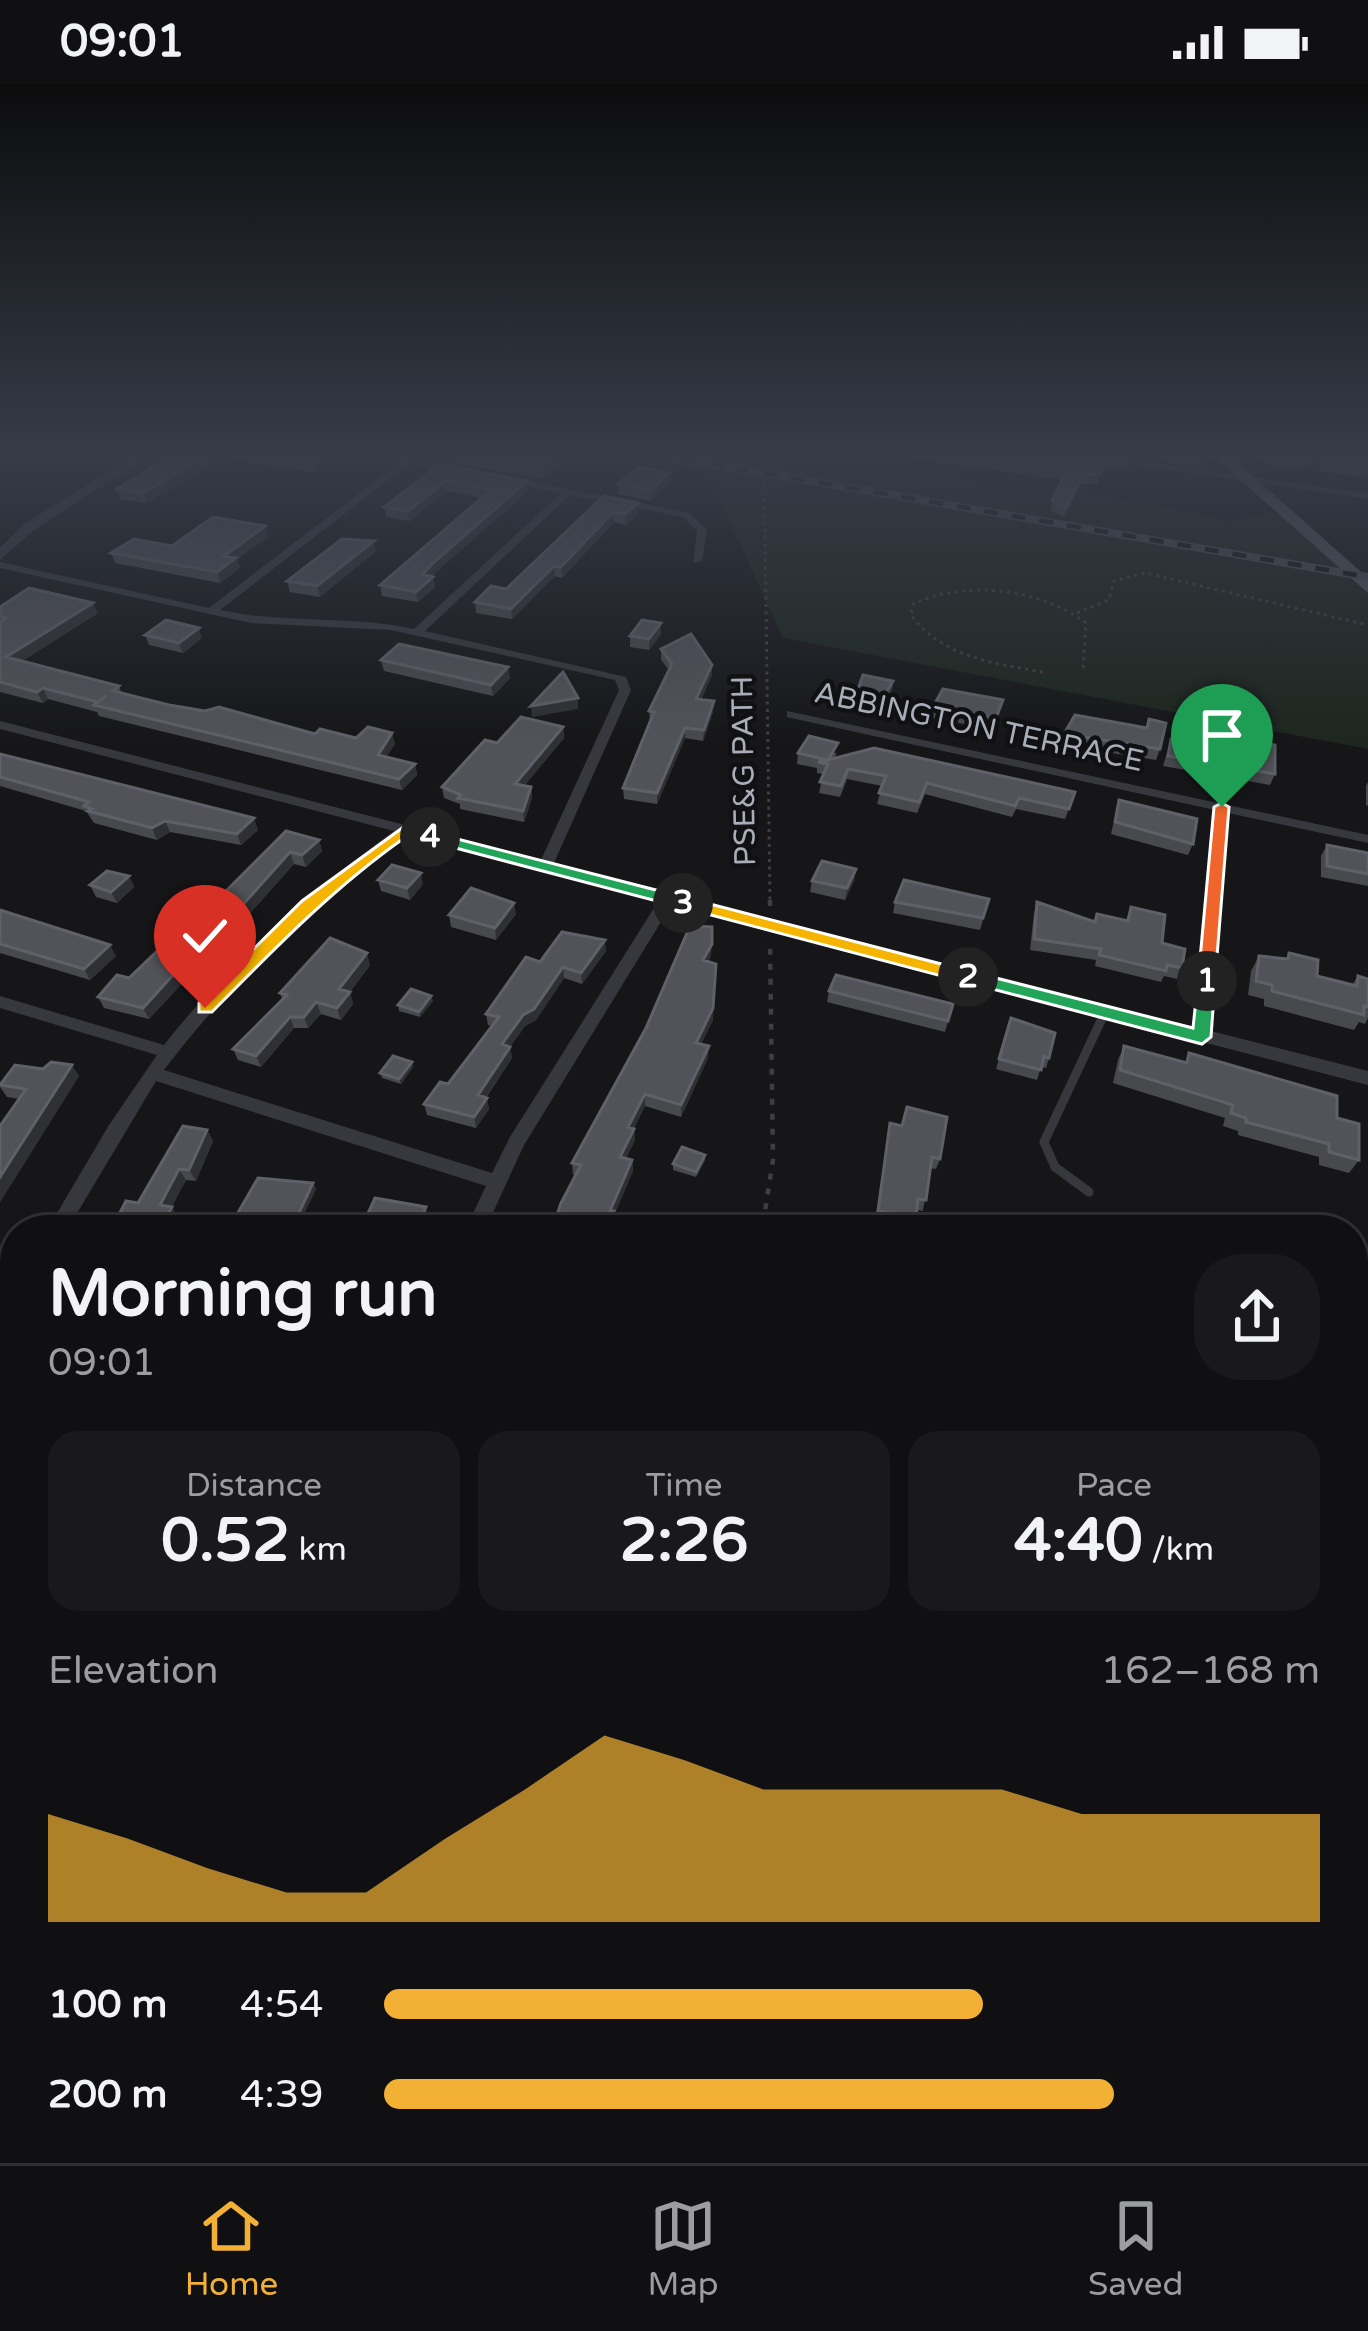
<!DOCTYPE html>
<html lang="en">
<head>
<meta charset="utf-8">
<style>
	body { margin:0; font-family:"Varela Round",sans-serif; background:#19191b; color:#f1f3f6; height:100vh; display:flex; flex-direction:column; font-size:45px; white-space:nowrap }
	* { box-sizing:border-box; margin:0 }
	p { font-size:39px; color:#9c9d9f }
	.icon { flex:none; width:66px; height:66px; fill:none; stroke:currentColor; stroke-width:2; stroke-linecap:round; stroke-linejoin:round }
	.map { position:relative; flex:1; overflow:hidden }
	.side { position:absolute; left:0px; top:1131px; width:1368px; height:948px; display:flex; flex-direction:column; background:#101012; border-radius:48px 48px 0 0; box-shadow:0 6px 18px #0003,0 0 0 3px #303032 }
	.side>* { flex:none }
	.pin { position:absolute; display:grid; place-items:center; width:102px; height:102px; color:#fff; margin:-123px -51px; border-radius:50% 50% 50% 0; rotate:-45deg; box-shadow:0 0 12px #0007 }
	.pin .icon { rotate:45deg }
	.km { position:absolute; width:60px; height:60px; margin:-30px; border-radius:50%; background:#222; color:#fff; font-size:33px; line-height:60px; text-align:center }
	.round { display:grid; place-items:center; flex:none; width:126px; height:126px; border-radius:48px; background:#19191b }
	.head { display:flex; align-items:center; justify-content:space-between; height:204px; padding:0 48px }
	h1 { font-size:66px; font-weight:700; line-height:90px }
	.figures { display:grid; grid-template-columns:repeat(3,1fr); gap:18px; height:204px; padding:12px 48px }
	.figures div { display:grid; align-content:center; border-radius:30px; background:#19191b; text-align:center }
	.figures b { font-size:60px; font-weight:700 }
	.figures small { font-size:33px; font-weight:400 }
	.figures p { font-size:33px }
	.chart { height:336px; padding:24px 48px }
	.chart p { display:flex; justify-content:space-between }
	.chart svg { width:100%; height:216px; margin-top:12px; fill:#f2b134; opacity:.7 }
	ul { padding:0 48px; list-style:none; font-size:39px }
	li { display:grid; grid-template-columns:192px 144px 1fr; align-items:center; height:90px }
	li i { height:30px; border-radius:15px; background:#f2b134 }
	.status { display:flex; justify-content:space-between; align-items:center; height:84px; padding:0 60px; background:#101012; direction:ltr }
	.status svg { height:33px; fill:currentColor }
	.dock { display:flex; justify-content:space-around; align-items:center; height:168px; border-top:3px solid #303032; background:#101012; font-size:33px; color:#9c9d9f }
	.dock a { display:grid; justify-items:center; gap:6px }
	.dock .on { color:#f2b134 }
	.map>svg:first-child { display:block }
</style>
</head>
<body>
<div class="status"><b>09:01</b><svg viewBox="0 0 49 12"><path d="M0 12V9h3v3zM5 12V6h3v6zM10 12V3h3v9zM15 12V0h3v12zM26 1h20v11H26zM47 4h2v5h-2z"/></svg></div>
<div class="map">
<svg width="1368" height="2079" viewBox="0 0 1368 2079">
	<rect width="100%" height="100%" fill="#161618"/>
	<path fill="#1e261f" d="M614 370H754L1146 418 1229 437 1282 427 1368 505V665L783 554 708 390Z"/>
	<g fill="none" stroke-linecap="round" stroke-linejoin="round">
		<path stroke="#3d3f44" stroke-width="3" stroke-dasharray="3 4.5" stroke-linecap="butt" d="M764 370 770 819
			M1077 529 1109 516 1114 497 1145 489 1368 541
			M1043 588C993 579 944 574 911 531L913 520C964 496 1040 504 1086 539L1083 586"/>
		<path stroke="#3d3f44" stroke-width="4.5" stroke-dasharray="6 9" stroke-linecap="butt" d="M770 816V823
			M763 1140 773 1076 770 859"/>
		<path stroke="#3d3f44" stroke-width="6" stroke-dasharray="8 10" stroke-linecap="butt" d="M762 1146 763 1137"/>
		<path stroke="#3d3f44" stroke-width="8" stroke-dasharray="9 14" stroke-linecap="butt" d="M562 2079 567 2064"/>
		<path stroke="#37383d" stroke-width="9" d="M1089 1108 1055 1083 1044 1058 1105 928"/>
		<path stroke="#37383d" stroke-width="10" d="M1353 1280 1368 1296"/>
		<path fill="#37383d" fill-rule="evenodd" d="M371 370H390L463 387 458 390 409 380 220 526C284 540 350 531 414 545L561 409 499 397V393L502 392 690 429 707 446 702 477 693 479 697 447 683 433 570 411 425 547 626 593 631 606 554 779 1195 943 1215 726 791 634 787 633V627L1368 751V759L1228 729 1211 947 1368 987V1001L672 820 524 1061 485 1146H465L486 1102 156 997 67 1146H47L109 1041 157 971 0 924V912L164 961C229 878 309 809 394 747L0 645V637L541 776 619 606 615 596 391 546 251 539 0 484V478L209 524 400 378ZM408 751 659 816 510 1053 492 1089 164 986C233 895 315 819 408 751Z
			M1060 370H1085L1368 409V415Z
			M1032 1129 1039 1131 1042 1137 1036 1146H1014L1025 1131Z
			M15 1211V1239L7 1253 0 1255C0 1239 0 1218 15 1211Z
			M0 1626 15 1633V1660L0 1653Z
			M813 2064H862L869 2068 874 2079C852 2079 823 2079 813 2064Z"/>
		<path fill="#37383d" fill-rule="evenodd" d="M137 370H152L34 446 0 476V464L24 440Z"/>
		<path fill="#53555c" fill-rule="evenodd" d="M1211 370H1228L1368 494V509Z"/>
		<g stroke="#4a4c52" stroke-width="8">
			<path id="rail" d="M653 370 1368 493"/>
		</g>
		<use href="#rail" stroke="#111113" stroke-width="4.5" stroke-dasharray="14" stroke-linecap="butt"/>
	</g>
	<path fill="#47494d" d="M173 370H306L315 379 317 389 223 373 147 419 121 415 117 405Z
		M456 370 468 371 561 380 542 395 457 379Z
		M884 370H1093L1126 375 1124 384 1101 385 1098 400H1081L1064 433 1050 426 1062 396Z
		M1118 370H1200L1197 379 1187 380Z
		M1250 370H1368V394L1320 387V379L1283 387Z
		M440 380 527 397 528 407 435 489 432 492 435 503 418 518 382 512 380 501 481 414 447 407 410 437 386 433 384 423Z
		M669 389V399L651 417 618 410V400Z
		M604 412 638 419V429L626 441 614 438 562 494 555 492 512 535 476 529 475 518 506 505Z
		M265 442 268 453 237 475 240 484 220 499 115 479 111 469 172 462Z
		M376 467 320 513 290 508 287 497Z
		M0 523 98 529 22 577 119 602 122 610 169 621 315 650 356 654 392 649 395 660 386 673 415 680 417 691 402 706 99 632 97 628 48 615 43 619 0 608Z
		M661 550 649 566 630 563V552Z
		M145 551 202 554 183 569 149 561Z
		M661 565 712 581V591L701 616 713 628 703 657 685 654 657 720 624 715 623 704 650 638 649 627 669 586 661 576Z
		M381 576 508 583 510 594 493 612 384 587Z
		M893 597 892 608 882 624 855 619 857 608Z
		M1003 616 993 645 931 634 933 623Z
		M563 643 564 654 524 702 531 703 532 714 524 738 460 725V720L444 714 442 703 497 659Z
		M1064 650 1160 665 1156 676 1061 661Z
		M1222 652 1275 690 1270 701 1163 682 1171 655 1204 661 1219 659Z
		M798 669H837L834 674 1075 708 1065 735 1016 725 1012 733 925 710 917 729 877 720 882 702 847 695 840 713 819 709 823 690 817 689V684L797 680Z
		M0 670 258 746 241 761 170 748 157 756 94 739 86 727 0 702Z
		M1368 698V722L1366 721V702Z
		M1119 716 1193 760 1188 771 1111 750Z
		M286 747 319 756 322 767 306 783 294 780 193 893 189 892 149 935 104 924 98 913 129 894 206 827Z
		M1327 761 1368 769V802L1321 793V772Z
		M856 785 854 797 845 816 810 808 812 797Z
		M129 792 134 803 117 819 96 813 90 801Z
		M378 796 423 800 410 816 381 807Z
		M989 815 980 846 893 829 895 818Z
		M1037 818 1094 837 1097 830 1126 836 1131 823 1162 859 1182 884 1177 895 1164 892 1161 898 1095 882 1096 876 1030 866 1034 829Z
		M0 826 116 872 90 896 0 869Z
		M516 830 496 856 451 843 449 831Z
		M606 867 582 900 564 894 536 936 525 942 510 963 512 974 486 1014 489 1025 476 1044 427 1031 424 1020 448 1000 492 942 488 941 486 930 540 878Z
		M1289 869 1317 892 1352 901 1358 892 1368 895V934L1365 940 1359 938 1354 946 1264 922V915L1248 911 1251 887 1259 872 1286 875Z
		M711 872 708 878 713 936 701 960 708 974 681 1033 645 1022 634 1044 635 1056 626 1074 632 1076 633 1087 614 1131 612 1146H552L575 1091H573L572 1079Z
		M370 881 350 908 353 920 341 936 321 930 308 944H294L261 983 238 976 233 965 282 915 280 909Z
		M829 907 953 920 945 948 827 918Z
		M433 917 420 933 399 927 398 921Z
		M1011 934 1049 974 1046 984 1041 983 1037 996 996 985Z
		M1124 962 1185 978 1189 969 1337 1034 1359 1076 1349 1089 1319 1081V1073L1238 1051V1047L1223 1042 1225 1034 1113 999 1118 976Z
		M412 978 413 983 401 1000 382 994 380 989Z
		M79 992 0 1118V1042L20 1015 7 1013 0 1003Z
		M207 1046 213 1057 196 1097 186 1096 171 1123 178 1133 174 1142 138 1119Z
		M888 1050 940 1075 936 1085 930 1084 923 1127 917 1126 913 1144 875 1137Z
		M705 1071V1076L696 1093 673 1086V1080Z
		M313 1099 316 1105 296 1146H251L235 1144 232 1139Z
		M429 1134 424 1146H367L364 1138Z
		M15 1356V1425L0 1423V1363L11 1365Z
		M1105 2064H1253L1252 2079H1150L1122 2065 1121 2070Z"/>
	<path fill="#2f3033" d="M208 370H222L223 373 147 419 144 409Z
		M560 370 561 380 542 395 541 385Z
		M1323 372 1320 379 1283 387 1286 380Z
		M669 389V399L651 417V406Z
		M1083 391 1081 400 1064 433 1066 424Z
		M446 397 447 407 410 437 408 427Z
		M527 397 528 407 435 489 428 497 433 493 435 503 418 518 416 508 423 490 433 479Z
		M638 419V429L626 441 625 430Z
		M613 428 614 438 562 494 561 483Z
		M265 442 268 453 237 475 240 484 220 499 217 488 224 472Z
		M374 457 376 467 320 513 317 502Z
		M554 482 555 492 512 535 511 525Z
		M93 519 98 529 11 584 6 573Z
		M661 539V550L649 566V555Z
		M199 544 202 554 183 569 179 559Z
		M712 581V591L696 626V615Z
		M508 583 510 594 493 612 491 601Z
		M893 597 892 608 882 624 884 613Z
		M43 604 48 615 43 619 37 608Z
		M578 614V625L532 633 531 622Z
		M714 617 713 628 703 657 704 646Z
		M563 643 564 654 517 711 515 700Z
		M685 644V654L657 720V709Z
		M392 649 395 660 380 682 378 671Z
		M415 680 417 691 402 706 399 695Z
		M531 703 532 714 524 738 523 727Z
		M254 734 258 746 241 761 237 750Z
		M165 737 170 748 157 756 152 744Z
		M319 756 322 767 306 783 302 771Z
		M290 768 294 780 193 893 188 882Z
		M856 785 854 797 845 816 847 804Z
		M421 789 423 800 410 816 407 804Z
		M129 792 134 803 117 819 111 808Z
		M514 819 516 830 496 856 495 844Z
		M605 856 606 867 582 900 581 889Z
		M712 860 711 872 702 889 703 876Z
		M110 861 116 872 90 896 84 885Z
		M367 869 370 881 348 911 350 908 353 920 341 936 337 924 339 905Z
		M183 880 189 892 149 935 143 924Z
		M716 880 713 936 696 971V959Z
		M563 883 564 894 536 936 525 942 510 963 512 974 480 1022 478 1011 502 960Z
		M431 912 433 917 420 933 419 928Z
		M316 918 321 930 308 944 304 933Z
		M290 933 294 944 261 983 256 972Z
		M709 962 708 974 681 1033V1021Z
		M412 978 413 983 401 1000 399 995Z
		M72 981 79 992 0 1118V1093Z
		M645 1010V1022L629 1055 628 1043Z
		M487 1014 489 1025 476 1044 474 1033Z
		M634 1045 635 1056 621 1084 620 1073Z
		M207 1046 213 1057 196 1097 189 1086Z
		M632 1076 633 1087 614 1131 612 1146H609L611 1137 610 1127Z
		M179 1085 186 1096 167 1132 160 1121Z
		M313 1099 316 1105 296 1146H291Z
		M172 1123 178 1133 174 1142 176 1146H166L164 1137Z
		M426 1123 429 1134 424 1146H418L417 1143Z
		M15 1456V1511L9 1523 0 1517V1511L3 1479Z
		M15 1917V1951L6 1966 0 1967V1942Z
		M397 2064H402L397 2079H391Z"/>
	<path fill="#525359" stroke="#5f6168" stroke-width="3" d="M173 370H208L144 409 117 405Z
		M261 370H306L315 379Z
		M462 370H560L541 385Z
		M946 370H1093L1126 375 1101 377V391H1083L1066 424 1052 417 1066 387Z
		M1267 370H1368V386L1323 380V372L1286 380Z
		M440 380 527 397 433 479 423 490 433 493 416 508 380 501 491 406 446 397 408 427 384 423Z
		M638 383 669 389 651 406 618 400Z
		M604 412 638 419 625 430 613 428 561 483 554 482 511 525 475 518 491 502 506 505Z
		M213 433 265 442 224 472 236 474 217 488 111 469 134 455 172 462Z
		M342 455 374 457 317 502 287 497Z
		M29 504 93 519 6 573 119 602 113 607 169 621 205 627 219 623 315 650 320 645 356 654 368 643 392 649 378 671 415 680 399 695 94 621 106 612 98 618 43 604 37 608 0 598V538L6 534 0 532V523Z
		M166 536 199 544 179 559 145 551Z
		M642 536 661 539 649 555 630 552Z
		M691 550 712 581 696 615 714 617 704 646 685 644 657 709 623 704 654 628 649 627 672 580 661 565Z
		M399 560 508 583 491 601 381 576Z
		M563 588 578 614 531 622Z
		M863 591 893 597 884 613 857 608Z
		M943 605 1003 616 996 634 933 623Z
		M1075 631 1147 644 1149 635 1166 639 1160 665 1064 650Z
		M521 633 563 643 515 700 531 703 523 727 458 714 461 711 442 703 485 656 497 659Z
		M809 652 838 659 828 676 874 664 1075 708 1069 725 1019 714 1015 722 927 699 919 718 879 709 886 692 848 685 841 702 820 698 828 680 818 678 827 676 798 669Z
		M1222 652 1275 661V690L1168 672 1171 655 1205 662 1206 657 1221 660Z
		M0 670 254 734 237 750 165 737 152 744 88 727 92 725 84 722 89 718 0 693Z
		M1119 716 1197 735 1193 760 1115 738Z
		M286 747 319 756 302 771 290 768 188 882 183 880 143 924 98 913 117 891 129 894 200 826 206 827Z
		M1327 761 1368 769V790L1327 782Z
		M822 777 856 785 847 804 812 797Z
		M392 781 421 789 407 804 378 796Z
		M107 787 129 792 111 808 90 801Z
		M904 796 989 815 983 834 895 818Z
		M471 804 514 819 495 844 449 831Z
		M1037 818 1095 838 1097 830 1128 837 1131 823 1165 831 1162 859 1185 865 1182 884 1167 881 1166 887 1099 871 1101 865 1034 855Z
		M0 826 110 861 84 885 0 860Z
		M690 842 712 843V860L703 876 716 880 713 924 696 959 709 962 681 1021 645 1010 628 1043 634 1045 620 1073 632 1076 610 1127H614L609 1145 597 1143 596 1146H552L561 1119 581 1081 572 1079 646 944Z
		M562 848 605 856 581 889 563 883 534 925 523 931 502 960 510 963 478 1011 487 1014 474 1033 424 1020 440 998 448 1000 499 933 486 930 526 873 540 878Z
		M330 854 367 869 339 905 350 908 337 924 316 918 304 933H290L256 972 233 965 287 911 280 909Z
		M1289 869 1318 876 1317 892 1357 902 1358 892 1368 895V923L1364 922V931L1272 907V901L1256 897 1259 872 1288 875Z
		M836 891 953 920 948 937 829 907Z
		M411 905 431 912 419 928 398 921Z
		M1011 934 1055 949 1049 974 1044 972 1041 986 999 975Z
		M1124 962 1187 979 1189 969 1337 1012V1034L1359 1040V1076L1329 1068V1060L1246 1038V1034L1231 1029 1233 1021 1120 986Z
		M393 972 412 978 399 995 380 989Z
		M51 978 72 981 0 1093V1042L26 1005 0 1001 15 981 43 985Z
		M907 1023 947 1033 940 1075 932 1073 926 1116 918 1115 916 1134 878 1127 890 1039 902 1042Z
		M183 1042 207 1046 189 1086 179 1085 160 1121 172 1123 164 1137 171 1138 166 1146H111L126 1117 138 1119Z
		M682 1063 705 1071 696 1088 673 1080Z
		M258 1094 313 1099 291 1146H262L264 1143 232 1139Z
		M375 1114 426 1123 417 1143 408 1141 406 1146H381L383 1141 364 1138Z
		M1353 1323 1364 1329 1353 1362Z
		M15 1356V1419L0 1417V1363L11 1365Z
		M0 1453 15 1456 3 1479 15 1482 0 1511Z
		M1 1806 15 1814V1917L0 1942Z
		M315 2064H397L391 2079H339Z
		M1124 2064H1253L1252 2079H1155Z"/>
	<linearGradient id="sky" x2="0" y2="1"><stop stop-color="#0c0c0d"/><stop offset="0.56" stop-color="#363c48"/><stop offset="1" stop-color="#363c48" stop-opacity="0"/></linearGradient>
	<rect width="1368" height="661" fill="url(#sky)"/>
	<path fill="#f0652b" stroke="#fff" stroke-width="3" d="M1222 719 1229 723 1215 897 1207 903 1198 897 1214 723Z"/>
	<path fill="#22a559" stroke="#fff" stroke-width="3" d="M968 887 1193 944 1198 897 1207 890 1215 897 1211 953 1202 960 962 897V888Z"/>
	<path fill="#f5b400" stroke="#fff" stroke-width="3" d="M683 813 968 887 977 893 968 899 677 822V815Z"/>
	<path fill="#22a559" stroke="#fff" stroke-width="3" d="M430 748 683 813 691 819 683 824 425 756 423 753Z"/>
	<path fill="#f5b400" stroke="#fff" stroke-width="3" d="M405 742 438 753 430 758 407 752C334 803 274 865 212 928H199V919L302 817Z"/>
	<g text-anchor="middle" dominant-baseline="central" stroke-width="9" stroke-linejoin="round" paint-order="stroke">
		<g font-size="30" fill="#a8adb8" stroke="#111113">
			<text transform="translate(979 643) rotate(12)">ABBINGTON TERRACE</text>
			<text transform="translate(744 687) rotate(-91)">PSE&amp;G PATH</text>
		</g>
	</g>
</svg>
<div class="pin" style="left:1222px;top:723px;background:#1e9e55"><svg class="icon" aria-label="arrive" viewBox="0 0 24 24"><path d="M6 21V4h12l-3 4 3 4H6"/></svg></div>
<div class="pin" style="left:205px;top:924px;background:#d93025"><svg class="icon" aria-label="check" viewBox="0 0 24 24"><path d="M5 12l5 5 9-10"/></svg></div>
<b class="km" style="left:1207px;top:897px">1</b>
<b class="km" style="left:968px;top:893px">2</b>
<b class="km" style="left:683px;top:819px">3</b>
<b class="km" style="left:430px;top:753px">4</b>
<section class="side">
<div class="head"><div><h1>Morning run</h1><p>09:01</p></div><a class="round"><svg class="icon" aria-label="share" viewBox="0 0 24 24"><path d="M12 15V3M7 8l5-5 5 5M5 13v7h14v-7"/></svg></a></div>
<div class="figures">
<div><p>Distance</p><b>0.52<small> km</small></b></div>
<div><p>Time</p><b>2:26</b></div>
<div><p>Pace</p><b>4:40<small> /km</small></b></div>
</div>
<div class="chart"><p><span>Elevation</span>162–168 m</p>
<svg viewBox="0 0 160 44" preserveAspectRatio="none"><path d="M0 44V22L10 27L20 33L30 38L40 38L50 27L60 17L70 6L80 11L90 17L100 17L110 17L120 17L130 22L140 22L150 22L160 22V44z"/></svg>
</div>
<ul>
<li><b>100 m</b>4:54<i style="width:64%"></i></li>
<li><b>200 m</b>4:39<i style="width:78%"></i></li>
</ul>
</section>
</div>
<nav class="dock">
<a class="on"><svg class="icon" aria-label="home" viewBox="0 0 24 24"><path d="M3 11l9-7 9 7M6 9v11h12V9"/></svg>Home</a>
<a><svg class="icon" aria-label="map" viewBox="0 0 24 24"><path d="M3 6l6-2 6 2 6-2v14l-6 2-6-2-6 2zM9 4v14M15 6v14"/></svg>Map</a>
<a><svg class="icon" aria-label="saved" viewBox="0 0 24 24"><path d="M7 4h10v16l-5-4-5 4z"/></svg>Saved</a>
</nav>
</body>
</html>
